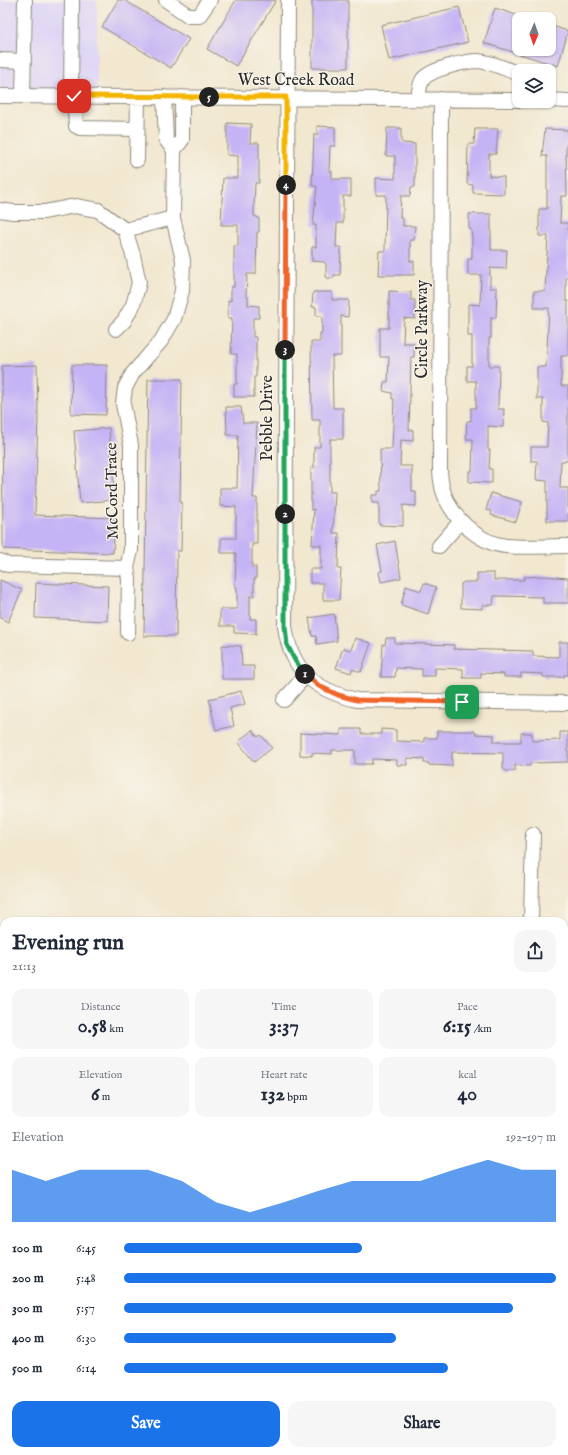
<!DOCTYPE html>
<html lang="en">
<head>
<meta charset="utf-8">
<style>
	body { margin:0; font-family:"IM FELL English",serif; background:#f6f6f7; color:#1f2937; height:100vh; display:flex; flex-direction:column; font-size:15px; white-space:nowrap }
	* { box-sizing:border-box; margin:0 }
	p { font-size:13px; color:#747a83 }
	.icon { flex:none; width:22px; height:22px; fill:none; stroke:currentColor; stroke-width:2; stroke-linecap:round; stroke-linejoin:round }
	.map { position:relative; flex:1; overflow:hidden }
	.side { position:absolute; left:0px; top:917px; width:568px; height:538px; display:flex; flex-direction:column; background:#fff; border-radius:12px 12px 0 0; box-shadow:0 1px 3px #0004 }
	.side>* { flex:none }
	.needle { width:26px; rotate:182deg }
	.controls { position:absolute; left:512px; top:12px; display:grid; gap:8px }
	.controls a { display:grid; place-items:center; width:44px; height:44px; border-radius:8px; background:#fff; box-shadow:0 1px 3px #0004; font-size:20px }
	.pin { position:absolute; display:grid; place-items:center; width:34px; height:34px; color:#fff; margin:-17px; border-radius:8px; box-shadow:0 2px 6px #0006 }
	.km { position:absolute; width:20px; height:20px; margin:-10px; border-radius:50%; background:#222; color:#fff; font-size:11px; line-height:20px; text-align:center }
	.round { display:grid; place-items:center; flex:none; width:42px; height:42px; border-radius:12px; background:#f6f6f7 }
	.summary { display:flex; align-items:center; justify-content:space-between; height:68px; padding:0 12px }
	h1 { font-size:22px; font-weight:700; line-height:30px }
	.metrics { display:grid; grid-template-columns:repeat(3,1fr); gap:6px; height:68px; padding:4px 12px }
	.metrics div { display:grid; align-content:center; border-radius:10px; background:#f6f6f7; text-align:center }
	.metrics b { font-size:20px; font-weight:700 }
	.metrics small { font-size:11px; font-weight:400 }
	.metrics p { font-size:11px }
	.chart { height:112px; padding:8px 12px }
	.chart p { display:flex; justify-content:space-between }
	.chart svg { width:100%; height:72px; margin-top:4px; fill:#1a73e8; opacity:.7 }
	.button { display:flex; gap:8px; margin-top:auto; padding:8px 12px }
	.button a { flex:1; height:46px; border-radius:12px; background:#1a73e8; color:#fff; font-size:16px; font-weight:700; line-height:46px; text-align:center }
	.button a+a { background:#f6f6f7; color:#1f2937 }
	ul { padding:0 12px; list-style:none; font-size:13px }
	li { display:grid; grid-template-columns:64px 48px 1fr; align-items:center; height:30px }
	li i { height:10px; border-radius:5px; background:#1a73e8 }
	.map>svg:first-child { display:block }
</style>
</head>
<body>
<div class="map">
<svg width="568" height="1455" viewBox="0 0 568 1455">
	<rect width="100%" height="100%" fill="#f7f3e8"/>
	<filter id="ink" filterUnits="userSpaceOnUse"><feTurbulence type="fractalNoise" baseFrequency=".025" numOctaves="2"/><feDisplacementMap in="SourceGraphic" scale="8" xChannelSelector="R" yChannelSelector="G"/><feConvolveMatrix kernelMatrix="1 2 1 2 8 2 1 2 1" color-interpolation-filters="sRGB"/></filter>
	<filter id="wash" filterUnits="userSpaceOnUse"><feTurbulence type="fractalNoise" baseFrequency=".012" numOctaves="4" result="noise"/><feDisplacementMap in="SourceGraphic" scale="16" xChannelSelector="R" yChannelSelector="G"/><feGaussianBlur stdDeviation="0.9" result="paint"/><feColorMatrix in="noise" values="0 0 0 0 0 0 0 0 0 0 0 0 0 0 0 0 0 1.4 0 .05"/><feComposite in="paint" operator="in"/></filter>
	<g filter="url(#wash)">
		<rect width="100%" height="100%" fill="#f2e7cf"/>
		<path fill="#ded5f6" d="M0 0H97V91L0 90Z"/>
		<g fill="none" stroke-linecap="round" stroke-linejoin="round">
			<path stroke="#72a5de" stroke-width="3.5" d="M564 1158H568
				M0 1172 4 1169"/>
		</g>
		<g id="blocks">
			<path fill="#c5b4f5" d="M118 0H124L189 39 171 68 102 27Z
				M236 0H276L236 66 207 49Z
				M312 0H348V68H312Z
				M459 7 468 42 389 60 381 25Z
				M495 8 519 16V49H549V25L568 31 558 66 484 43Z
				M227 123 251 124 250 143H259V183H255L254 208V216L259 218V232H257L256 274H247L246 296 248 297V305L259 306V318H253V337H256V377H254V397H234V384H237V354H231L232 318H228V300L231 301V287H234V246H238V225H221L223 178H238V156L227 155Z
				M317 126 335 127V146H330L329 171H332V179H351V196H343V223H337L336 247H341L340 275H334V278H326V264L324 262 312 261V247H316V225H313L317 186H312L314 134 317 135Z
				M387 128H401V141L403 143 415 144V187H411L410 196H401L400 218H403V226H415L414 240H410V261H414V275H378L379 251H385L386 195H376V178L395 179V156H386Z
				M475 129H498L496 154H489V176L504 177V194L473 193V185L467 184 468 144H474Z
				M545 129 568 130V145H566L567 196H561L560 223H568V278L566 277V301H568V356H561V386H568V461H561L560 488H568V521H547V481L536 480 537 461H531V447H547L548 423 543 422V399H537V367H546L549 308H534V291H545L548 236H539V209H547V156H542Z
				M469 214H491V250H507L506 269 490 268V288H497L496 318H491V338H489V366H499L498 409H504L503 427 488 426V450H490L489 469H492V483L469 482V471H472L473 439H466L467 421H471V408H476V381H467V366H472V336H468V304L480 305 481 275H468V259H472V238L471 229H469Z
				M389 291 411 292V300H415V319L404 318 403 343H414V357H411L409 430H413V441L401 440 400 466H412V491H416V506L403 505V526L379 525V503H372V495H378V491H381L380 449H392L394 399H392V393L383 391 384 382H388L389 357H380V328H389Z
				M313 292H332V300H349L348 317 341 316V356H332L333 408H343V439H330V492H335L333 533H339L338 569H341L339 600H323V583H310V569H321V545H312L314 509 311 510V467L314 468V447H320V420H312L311 342H320V333H322V316H316V307H312Z
				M37 365 38 416 35 515 115 518 113 553 3 549 2 366Z
				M72 365H107L106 415 71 414Z
				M148 379H182L180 503H182L181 551H177L176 636H144Z
				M226 407H241L243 423H257L253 498H257V544H252V567H256V579H254V596H250V619H256V634L234 633V626H220V609H237V587H235L236 553H221V538H236V507L220 506V488H237L238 435H227Z
				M109 428 115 500 80 503 74 431Z
				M491 493 522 502 516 522 491 515 492 511 486 510Z
				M395 541 401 578 381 582 379 572 382 571 377 545Z
				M477 573H494V580H524V577L543 576 568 578V603H543V597L494 596 493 605H482V609L461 608V584L464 582H477Z
				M0 580 22 590 8 622 0 618Z
				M36 583 108 586 107 621 35 618Z
				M424 583 436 587 428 614 401 605 406 586 421 591Z
				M334 614 337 641 317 644 316 636H312L309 618Z
				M355 638 371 643 361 672 352 669 351 673 336 668 343 648 351 650Z
				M386 638H395V643L454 645V649L533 651V656L559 657V642H568V675H564V677H543V674L521 673V677H504V674L481 673V678H463V669L435 668V676H422V669L396 668 395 677H381L383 644 385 645Z
				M222 645 241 646 242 666H254V679H222Z
				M241 691 245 704 230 708 234 726 216 730 209 699Z
				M341 729H361V734H381V729L396 730V741L424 742V738H437V731H475V734L494 735V742H521V733H532V741L560 740V732H568V762L530 763V766L515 765V771H506L503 768V753L452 752V766L429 765V763H424V759L407 758V765H397V760L372 759V764H355V750H332V754L312 753V756L300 755V733L341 735Z
				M252 730 258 737 261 735 272 748 254 762 238 742Z"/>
		</g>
	</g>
	<g filter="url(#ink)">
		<use href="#blocks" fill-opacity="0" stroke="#8e897d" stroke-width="1"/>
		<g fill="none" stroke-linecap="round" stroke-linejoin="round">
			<g stroke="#8e897d" stroke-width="16">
				<path id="minor" d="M166 0 189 16H199L210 0
					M288 0 285 626C291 671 314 690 357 700L568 703
					M0 60 24 61
					M0 96 519 100
					M23 96 25 0
					M71 96 72 0
					M74 96 76 126 80 128 137 129
					M164 97 166 140 174 150
					M418 99C419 92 419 85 423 79 431 69 466 61 478 61 492 62 506 69 519 74
					M441 99 440 469C440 475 441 481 442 487 449 515 477 543 506 546 526 548 548 546 568 546
					M549 100 568 101
					M137 160 138 97
					M0 210 13 212H44L75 206 98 210 125 230 133 255 139 283 133 305 124 321 116 329
					M125 230 173 218
					M439 546 461 521
					M0 561 8 565 127 568
					M128 633 129 579 127 568 131 550V445L123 404 125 388 133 373 161 341 174 319 182 291 183 260 173 218 174 150 182 140V97
					M284 700 306 675
					M531 921 533 834
					M0 966H4
					M564 974H568
					M564 1325 568 1324
					M538 1455 539 1451"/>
			</g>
			<use href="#minor" stroke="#fff" stroke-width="14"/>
		</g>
	</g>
	<g fill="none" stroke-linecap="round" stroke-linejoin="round" filter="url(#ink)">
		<g stroke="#fff" stroke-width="8">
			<path id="split-1" d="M305 674 319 686 338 695 357 700 462 702"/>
		</g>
		<g stroke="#fff" stroke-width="8">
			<path id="split-2" d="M285 514V626L287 645 296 662 305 674"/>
		</g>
		<g stroke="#fff" stroke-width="8">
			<path id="split-3" d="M285 514V350"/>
		</g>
		<g stroke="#fff" stroke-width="8">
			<path id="split-4" d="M285 350 286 185"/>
		</g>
		<g stroke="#fff" stroke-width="8">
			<path id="split-5" d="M209 97H286V185"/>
		</g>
		<g stroke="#fff" stroke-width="8">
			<path id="split-6" d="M74 96 209 97"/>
		</g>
		<use href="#split-1" stroke="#f0652b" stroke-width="5"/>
		<use href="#split-2" stroke="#22a559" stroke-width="5"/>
		<use href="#split-3" stroke="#22a559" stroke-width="5"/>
		<use href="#split-4" stroke="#f0652b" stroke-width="5"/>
		<use href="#split-5" stroke="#f5b400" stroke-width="5"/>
		<use href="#split-6" stroke="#f5b400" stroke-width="5"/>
	</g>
	<g text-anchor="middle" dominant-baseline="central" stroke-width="3" stroke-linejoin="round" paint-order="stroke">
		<g font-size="16" fill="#2b2b2b" stroke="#f7f3e8">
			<text x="296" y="81">West Creek Road</text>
			<text transform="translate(423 329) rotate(-90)">Circle Parkway</text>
			<text transform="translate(268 418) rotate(-90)">Pebble Drive</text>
			<text transform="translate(113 491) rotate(-91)">McCord Trace</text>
		</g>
	</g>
</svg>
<div class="controls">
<a><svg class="needle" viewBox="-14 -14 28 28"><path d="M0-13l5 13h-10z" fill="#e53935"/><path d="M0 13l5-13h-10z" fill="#747a83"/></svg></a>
<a><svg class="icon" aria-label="layers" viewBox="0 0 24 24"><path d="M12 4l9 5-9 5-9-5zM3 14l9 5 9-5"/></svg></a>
</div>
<div class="pin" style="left:462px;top:702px;background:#1e9e55"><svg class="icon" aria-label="arrive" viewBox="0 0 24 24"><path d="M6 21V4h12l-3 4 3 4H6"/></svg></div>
<div class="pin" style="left:74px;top:96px;background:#d93025"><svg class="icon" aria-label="check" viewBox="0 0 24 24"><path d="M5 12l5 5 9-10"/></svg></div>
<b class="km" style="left:305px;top:674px">1</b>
<b class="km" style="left:285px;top:514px">2</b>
<b class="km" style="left:285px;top:350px">3</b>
<b class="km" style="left:286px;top:185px">4</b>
<b class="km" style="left:209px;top:97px">5</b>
<section class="side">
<div class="summary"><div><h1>Evening run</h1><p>21:13</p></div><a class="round"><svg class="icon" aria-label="share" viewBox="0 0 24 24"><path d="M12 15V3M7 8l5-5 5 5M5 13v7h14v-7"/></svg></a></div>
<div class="metrics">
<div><p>Distance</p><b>0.58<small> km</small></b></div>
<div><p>Time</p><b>3:37</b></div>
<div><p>Pace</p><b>6:15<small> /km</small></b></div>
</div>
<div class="metrics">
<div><p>Elevation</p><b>6<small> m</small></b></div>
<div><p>Heart rate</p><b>132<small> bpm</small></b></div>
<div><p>kcal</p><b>40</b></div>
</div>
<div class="chart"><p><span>Elevation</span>192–197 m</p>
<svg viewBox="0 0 160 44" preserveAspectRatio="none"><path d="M0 44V12L10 19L20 12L30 12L40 12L50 19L60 32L70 38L80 32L90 25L100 19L110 19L120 19L130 12L140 6L150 12L160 12V44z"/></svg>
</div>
<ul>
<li><b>100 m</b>6:45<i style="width:55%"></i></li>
<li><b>200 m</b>5:48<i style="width:100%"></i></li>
<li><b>300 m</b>5:57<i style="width:90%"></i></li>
<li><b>400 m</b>6:30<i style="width:63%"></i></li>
<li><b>500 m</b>6:14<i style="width:75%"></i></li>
</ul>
<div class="button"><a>Save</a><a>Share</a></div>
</section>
</div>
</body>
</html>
